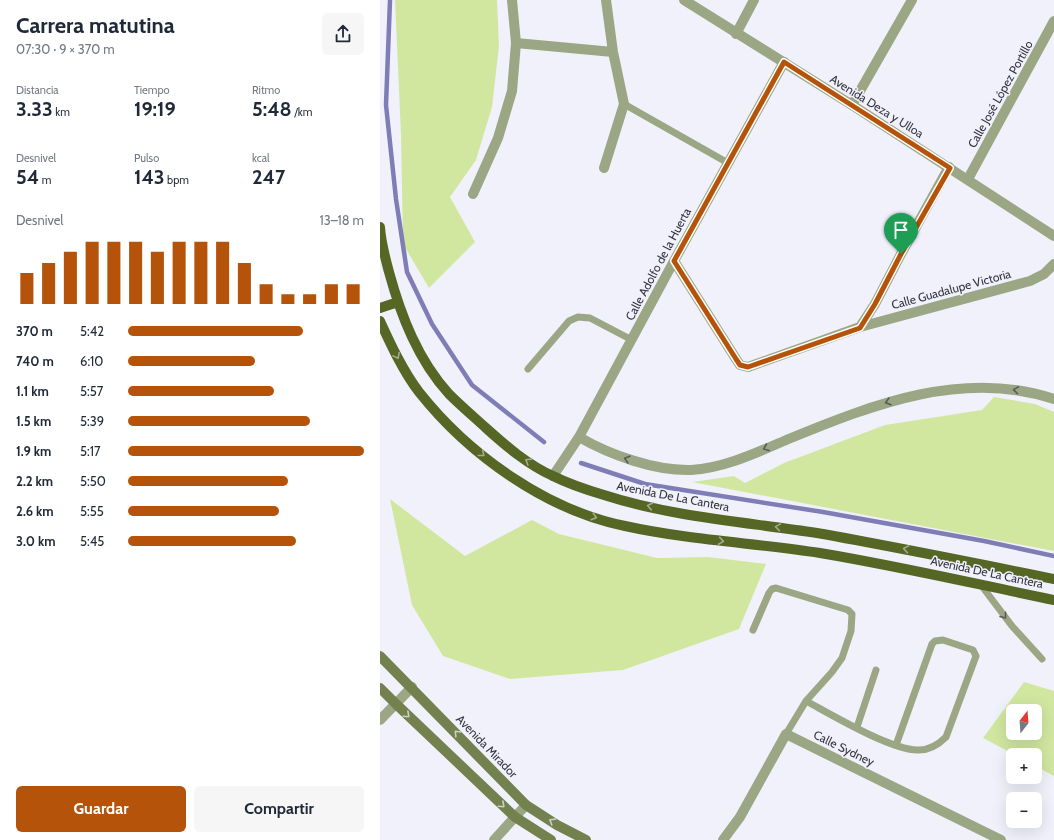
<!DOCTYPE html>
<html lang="es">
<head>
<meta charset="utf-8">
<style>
	body { margin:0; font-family:Cabin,sans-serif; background:#f6f6f7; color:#1f2937; height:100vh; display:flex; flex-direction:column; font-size:15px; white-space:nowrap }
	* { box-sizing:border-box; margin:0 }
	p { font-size:13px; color:#747a83 }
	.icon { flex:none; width:22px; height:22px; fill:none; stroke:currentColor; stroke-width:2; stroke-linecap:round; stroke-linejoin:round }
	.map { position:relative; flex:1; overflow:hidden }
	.side { display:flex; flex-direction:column; background:#fff; width:380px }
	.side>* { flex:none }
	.needle { width:26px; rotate:17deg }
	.controls { position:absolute; left:626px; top:704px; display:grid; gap:8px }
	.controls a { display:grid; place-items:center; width:36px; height:36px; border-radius:6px; background:#fff; box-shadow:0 4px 16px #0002; font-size:20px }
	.pin { position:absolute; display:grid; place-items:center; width:34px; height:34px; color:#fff; margin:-41px -17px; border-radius:50% 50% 50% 0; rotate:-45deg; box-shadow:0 0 4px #0007 }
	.pin .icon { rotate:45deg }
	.round { display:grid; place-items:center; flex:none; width:42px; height:42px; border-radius:6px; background:#f6f6f7 }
	.summary { display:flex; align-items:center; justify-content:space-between; height:68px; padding:0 16px }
	h1 { font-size:22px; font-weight:700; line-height:30px }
	.stats { display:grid; grid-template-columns:repeat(3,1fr); gap:6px; height:68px; padding:4px 16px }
	.stats div { display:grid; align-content:center }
	.stats b { font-size:20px; font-weight:700 }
	.stats small { font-size:11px; font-weight:400 }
	.stats p { font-size:11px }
	.chart { height:112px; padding:8px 16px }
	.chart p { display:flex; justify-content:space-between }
	.chart svg { width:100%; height:72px; margin-top:4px; stroke:#b45309; stroke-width:6 }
	.cta { display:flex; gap:8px; margin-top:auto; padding:8px 16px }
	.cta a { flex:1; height:46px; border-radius:6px; background:#b45309; color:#fff; font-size:16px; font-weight:700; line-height:46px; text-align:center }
	.cta a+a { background:#f6f6f7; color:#1f2937 }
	ul { padding:0 16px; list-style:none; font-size:13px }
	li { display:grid; grid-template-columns:64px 48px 1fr; align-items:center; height:30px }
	li i { height:10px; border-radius:5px; background:#b45309 }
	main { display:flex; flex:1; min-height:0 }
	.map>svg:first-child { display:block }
</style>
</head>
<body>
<main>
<section class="side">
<div class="summary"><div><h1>Carrera matutina</h1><p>07:30 · 9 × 370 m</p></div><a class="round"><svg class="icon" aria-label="share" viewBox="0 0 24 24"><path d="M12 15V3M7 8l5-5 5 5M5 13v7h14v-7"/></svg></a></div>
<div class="stats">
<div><p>Distancia</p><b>3.33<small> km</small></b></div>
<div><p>Tiempo</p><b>19:19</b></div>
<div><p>Ritmo</p><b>5:48<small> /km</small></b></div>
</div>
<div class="stats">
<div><p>Desnivel</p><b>54<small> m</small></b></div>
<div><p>Pulso</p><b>143<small> bpm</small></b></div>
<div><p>kcal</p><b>247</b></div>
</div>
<div class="chart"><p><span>Desnivel</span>13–18 m</p>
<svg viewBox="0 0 160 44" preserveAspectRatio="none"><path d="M5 44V25M15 44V19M25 44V12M35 44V6M45 44V6M55 44V6M65 44V12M75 44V6M85 44V6M95 44V6M105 44V19M115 44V32M125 44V38M135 44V38M145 44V32M155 44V32"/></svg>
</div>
<ul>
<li><b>370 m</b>5:42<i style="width:74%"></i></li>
<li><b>740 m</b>6:10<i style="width:54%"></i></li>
<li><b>1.1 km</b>5:57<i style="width:62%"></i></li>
<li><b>1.5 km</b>5:39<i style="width:77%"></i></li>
<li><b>1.9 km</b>5:17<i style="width:100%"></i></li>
<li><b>2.2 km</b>5:50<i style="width:68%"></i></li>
<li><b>2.6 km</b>5:55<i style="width:64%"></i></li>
<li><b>3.0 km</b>5:45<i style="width:71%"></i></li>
</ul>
<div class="cta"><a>Guardar</a><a>Compartir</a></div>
</section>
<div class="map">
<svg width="674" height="840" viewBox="0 0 674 840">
	<rect width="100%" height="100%" fill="#f1f1fc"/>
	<path fill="#d1e7a0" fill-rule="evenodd" d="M15 0H117L119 46 112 107 96 160 70 197 95 242 49 288 23 244 21 135Z
		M614 397 655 404 674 412V551L312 482 354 476 365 483 404 463 505 425 602 410Z
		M10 499 85 556 152 520 179 534 277 558 328 557 386 564 359 629 243 670 130 679 63 656 32 605Z
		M644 682 674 691V776L655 766V755H635L603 738ZM633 711H655V733H633Z"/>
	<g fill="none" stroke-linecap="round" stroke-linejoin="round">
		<path stroke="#7e7db6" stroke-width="4.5" d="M10 0 6 105 16 199 27 272 52 324 92 385 164 442
			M201 463 265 484 443 512 604 541 674 556"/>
		<path stroke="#9ba684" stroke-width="7" d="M244 104 348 163
			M148 369 189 321 198 317 210 318 252 340
			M601 585 632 626 662 659
			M373 630 389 593 392 589 396 588 468 610 472 614 471 631 462 658 452 672 426 701 406 734
			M426 701C452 715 512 751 539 750 550 750 558 745 566 737L596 656 593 650 563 640 555 641 552 644 516 745
			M477 727 496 670"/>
		<path stroke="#9ba684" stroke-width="10" d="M356 34 374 0
			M136 43 233 52
			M472 105 532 0
			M224 168 244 104 233 52 226 0
			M588 179 674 21
			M93 194 118 138 132 91 136 43 132 0
			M294 261 356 359 360 365 368 367 480 327 650 281 664 274 674 264
			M480 327 495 304 521 254 569 167
			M199 437C230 455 275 471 311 470 346 468 380 451 411 438 494 404 584 369 674 399
			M173 476 199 437 294 261 404 62
			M0 720 32 687
			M114 840 146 805
			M343 840 360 817 406 734 621 840"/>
		<path stroke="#9ba684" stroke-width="10" d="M304 0 472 105 674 236"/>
		<path stroke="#72814e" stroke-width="10" d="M0 656 146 805 177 825 206 840
			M0 688 16 704 135 817 171 840"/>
		<path stroke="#566624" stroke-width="10" d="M0 227C1 243 5 257 9 272 21 316 38 360 69 394 81 406 94 417 106 428 126 446 148 465 173 476 189 484 207 490 224 495 292 517 366 522 437 533 516 547 595 563 674 579
			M0 308 18 302
			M0 321C11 345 23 371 39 392 89 455 166 510 245 526 309 540 375 543 440 553 518 566 596 584 674 600"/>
	</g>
	<defs><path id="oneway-chevron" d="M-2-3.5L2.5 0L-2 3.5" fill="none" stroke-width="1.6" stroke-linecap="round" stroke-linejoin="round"/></defs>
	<g stroke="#a4ac90">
		<use href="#oneway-chevron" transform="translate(17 356) rotate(62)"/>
		<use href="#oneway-chevron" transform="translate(102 454) rotate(39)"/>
		<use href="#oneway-chevron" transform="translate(148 461) rotate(-148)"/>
		<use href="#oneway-chevron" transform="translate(270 506) rotate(-168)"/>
		<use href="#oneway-chevron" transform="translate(214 517) rotate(18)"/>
		<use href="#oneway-chevron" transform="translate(398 527) rotate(-171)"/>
		<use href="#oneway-chevron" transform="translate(341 541) rotate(8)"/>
		<use href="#oneway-chevron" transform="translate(526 549) rotate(-170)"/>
	</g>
	<g stroke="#585c56">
		<use href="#oneway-chevron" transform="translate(636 390) rotate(-172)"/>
		<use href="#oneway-chevron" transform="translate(508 402) rotate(163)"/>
		<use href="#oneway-chevron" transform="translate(386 448) rotate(158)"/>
		<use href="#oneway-chevron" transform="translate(247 459) rotate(-164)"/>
		<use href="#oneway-chevron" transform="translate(624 616) rotate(52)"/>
	</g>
	<g stroke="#cbcfc8">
		<use href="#oneway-chevron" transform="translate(27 715) rotate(43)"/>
		<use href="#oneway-chevron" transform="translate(77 733) rotate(-134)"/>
		<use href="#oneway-chevron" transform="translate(122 805) rotate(43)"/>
		<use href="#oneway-chevron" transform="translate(172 821) rotate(-148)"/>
	</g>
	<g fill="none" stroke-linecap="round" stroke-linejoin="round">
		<g stroke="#fff" stroke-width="8">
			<path id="route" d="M404 62 570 168 521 254 495 304 480 328 368 367 360 365 356 359 294 261Z"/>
		</g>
		<use href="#route" stroke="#b45309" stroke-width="5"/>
	</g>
	<g text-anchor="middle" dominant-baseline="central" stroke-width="3" stroke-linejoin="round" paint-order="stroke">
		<g font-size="12" fill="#34343e" stroke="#f1f1fc">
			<text transform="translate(620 94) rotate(-61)">Calle José López Portillo</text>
			<text transform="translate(497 106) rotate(32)">Avenida Deza y Ulloa</text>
			<text transform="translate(278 264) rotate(-62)">Calle Adolfo de la Huerta</text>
			<text transform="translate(571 289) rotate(-15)">Calle Guadalupe Victoria</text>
			<text transform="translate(293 496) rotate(11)">Avenida De La Cantera</text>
			<text transform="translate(607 572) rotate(12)">Avenida De La Cantera</text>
			<text transform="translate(107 746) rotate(46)">Avenida Mirador</text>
			<text transform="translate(464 748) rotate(26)">Calle Sydney</text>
		</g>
	</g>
</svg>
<div class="controls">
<a><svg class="needle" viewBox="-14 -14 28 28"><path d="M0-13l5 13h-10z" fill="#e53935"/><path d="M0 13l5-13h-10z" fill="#747a83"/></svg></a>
<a>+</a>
<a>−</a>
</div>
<div class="pin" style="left:521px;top:254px;background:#1e9e55"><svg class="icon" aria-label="arrive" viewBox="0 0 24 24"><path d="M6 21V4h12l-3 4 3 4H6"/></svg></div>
</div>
</main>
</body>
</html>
